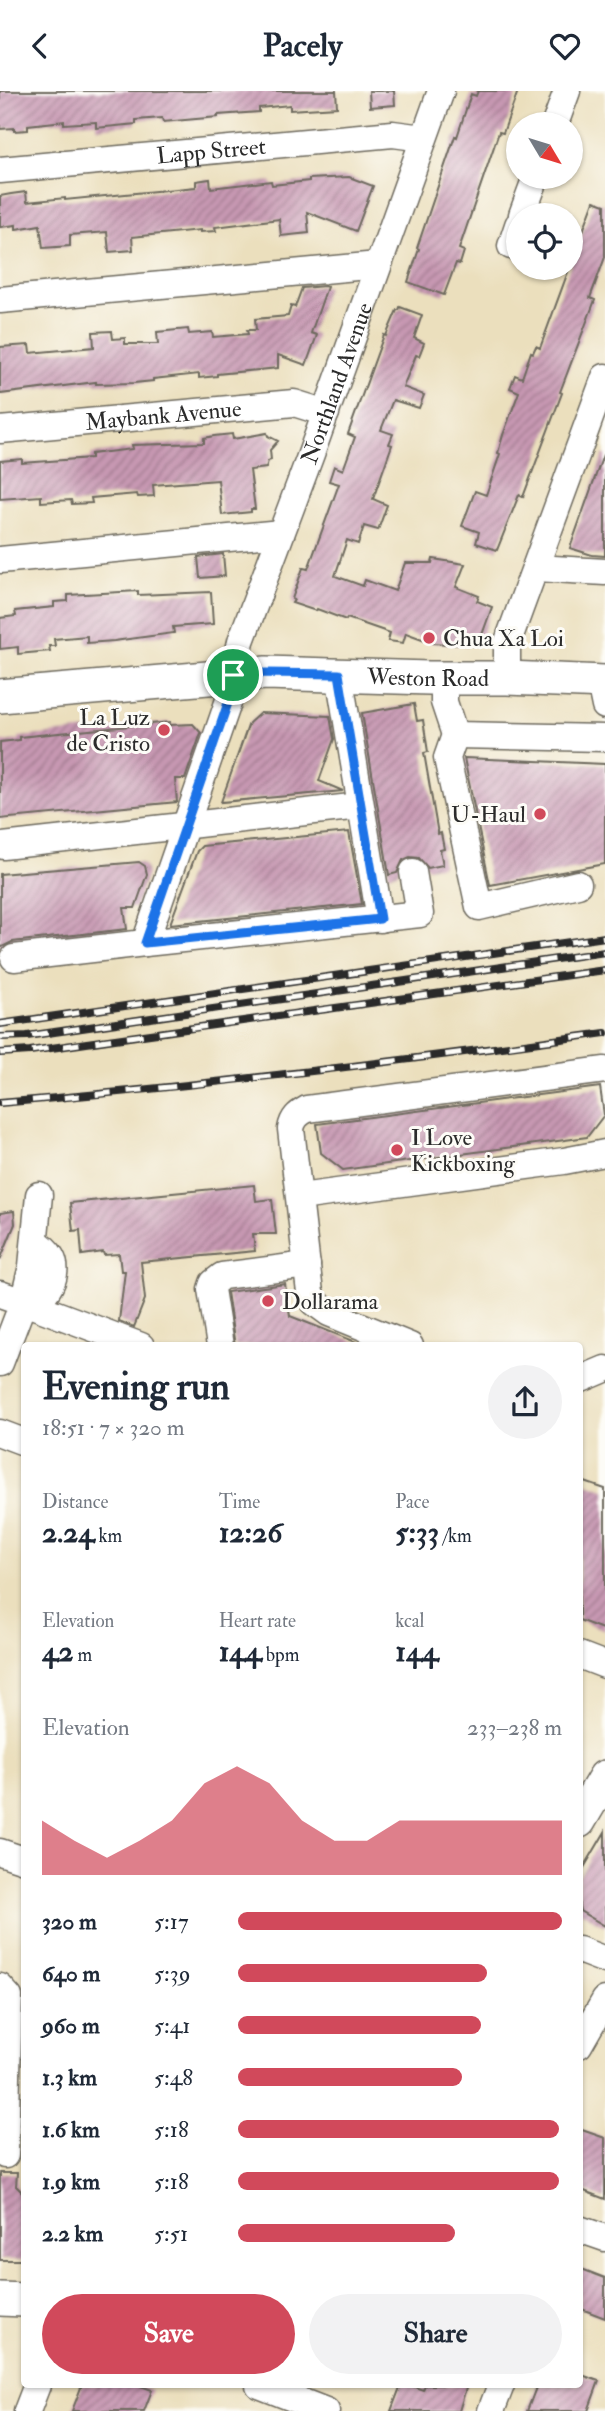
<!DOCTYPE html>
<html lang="en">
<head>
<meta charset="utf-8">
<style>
	body { margin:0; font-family:"IM FELL Double Pica",serif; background:#f2f2f3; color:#1f2937; height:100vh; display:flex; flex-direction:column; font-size:26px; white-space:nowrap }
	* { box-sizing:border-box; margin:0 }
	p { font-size:23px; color:#747a83 }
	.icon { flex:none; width:38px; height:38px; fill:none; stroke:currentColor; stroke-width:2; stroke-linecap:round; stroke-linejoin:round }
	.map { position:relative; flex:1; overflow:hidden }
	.panel { position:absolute; left:21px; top:1251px; width:562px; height:1046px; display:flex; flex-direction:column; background:#fff; border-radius:7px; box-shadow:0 2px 5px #0004 }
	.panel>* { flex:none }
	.needle { width:46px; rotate:128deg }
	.buttons { position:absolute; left:506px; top:21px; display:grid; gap:14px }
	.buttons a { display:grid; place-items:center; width:77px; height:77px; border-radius:50%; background:#fff; box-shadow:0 2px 5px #0004; font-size:35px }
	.pin { position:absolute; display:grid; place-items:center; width:60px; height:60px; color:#fff; margin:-30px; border:4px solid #fff; border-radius:50%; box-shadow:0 2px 7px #0007 }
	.round { display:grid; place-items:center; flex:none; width:74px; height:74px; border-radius:37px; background:#f2f2f3 }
	.head { display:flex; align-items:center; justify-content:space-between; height:119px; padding:0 21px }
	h1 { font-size:38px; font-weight:800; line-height:52px }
	.figures { display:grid; grid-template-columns:repeat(3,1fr); gap:10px; height:119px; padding:7px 21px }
	.figures div { display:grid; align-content:center }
	.figures b { font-size:30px; font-weight:800 }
	.figures small { font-size:19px; font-weight:400 }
	.figures p { font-size:19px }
	.chart { height:196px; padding:14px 21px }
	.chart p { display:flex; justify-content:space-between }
	.chart svg { width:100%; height:126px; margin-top:7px; fill:#d1495b; opacity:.7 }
	.cta { display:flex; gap:14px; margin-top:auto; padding:14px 21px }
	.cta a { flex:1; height:80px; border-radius:42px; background:#d1495b; color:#fff; font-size:28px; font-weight:800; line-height:80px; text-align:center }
	.cta a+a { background:#f2f2f3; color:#1f2937 }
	ul { padding:0 21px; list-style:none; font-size:23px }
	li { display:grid; grid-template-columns:112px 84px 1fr; align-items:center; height:52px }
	li i { height:18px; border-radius:9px; background:#d1495b }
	header { display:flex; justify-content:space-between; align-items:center; height:91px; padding:0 21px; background:#fff; font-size:32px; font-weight:800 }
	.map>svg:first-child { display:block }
</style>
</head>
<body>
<header><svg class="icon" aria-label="back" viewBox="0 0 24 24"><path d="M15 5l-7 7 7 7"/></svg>Pacely<svg class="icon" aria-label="heart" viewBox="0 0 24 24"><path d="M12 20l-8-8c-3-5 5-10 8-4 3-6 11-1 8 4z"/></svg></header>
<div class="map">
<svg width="605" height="2320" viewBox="0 0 605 2320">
	<defs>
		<pattern id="building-hatch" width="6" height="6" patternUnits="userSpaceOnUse" patternTransform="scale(1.75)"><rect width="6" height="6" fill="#c798b2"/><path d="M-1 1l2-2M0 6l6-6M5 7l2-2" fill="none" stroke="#a27c91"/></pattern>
	</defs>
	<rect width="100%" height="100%" fill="#fdfcf7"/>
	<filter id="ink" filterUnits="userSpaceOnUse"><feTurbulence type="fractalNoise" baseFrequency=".0143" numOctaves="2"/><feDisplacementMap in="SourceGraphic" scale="14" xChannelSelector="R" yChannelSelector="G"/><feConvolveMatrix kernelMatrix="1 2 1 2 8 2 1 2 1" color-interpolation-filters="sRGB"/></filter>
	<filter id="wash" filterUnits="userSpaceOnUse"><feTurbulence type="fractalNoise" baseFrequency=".00686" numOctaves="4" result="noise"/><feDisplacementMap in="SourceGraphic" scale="28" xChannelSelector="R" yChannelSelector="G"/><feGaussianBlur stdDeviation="1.57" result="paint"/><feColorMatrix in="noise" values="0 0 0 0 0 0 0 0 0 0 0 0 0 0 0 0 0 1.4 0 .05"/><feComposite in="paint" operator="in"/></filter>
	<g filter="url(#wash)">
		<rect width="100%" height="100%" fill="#ebdfbd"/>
		<g id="blocks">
			<path fill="url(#building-hatch)" d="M0 0H336L337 16 290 19V14L259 17V21L218 24V26L163 31 162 27 136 29V33L96 37V31L64 33V30L28 34V39L14 40V37L0 38Z
				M369 0H394L395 14 370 16Z
				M478 0H518L503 42 499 41 459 158 464 160 460 173 456 172 444 204 408 191 419 158 417 157 455 45 457 46 471 3 476 5Z
				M349 86 373 95 356 140 307 121 309 142 281 145 279 128 215 136 216 140 200 141V139L132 146 133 159 109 161 107 141 70 144V155L43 157 40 134 16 138V134L0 136V105L11 103 26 101 27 111 65 107V109L196 96V90L210 88 211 97 271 90 272 94 309 90V88Z
				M594 110 605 114V166L590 207 595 209 560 301 562 302 523 406 519 404 497 459 476 452 479 441 462 435 475 400 486 404 500 363 498 362 503 344 519 301 510 297 515 284 522 287 531 261 533 262 536 255 540 257Z
				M324 195 327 196 311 242 317 244 306 274 278 264V277L217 283V285L199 287V283L153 288V290L134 292 96 293V291L0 303V256L29 254 30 262 94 256 93 241 112 240 113 248 125 247V253H158L157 241 188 238 189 243 212 241 213 246 248 243 247 239H256L255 228 288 225 291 215 295 216 302 197Z
				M400 216 422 224 414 247 424 252 419 265 416 264 403 296 424 304 419 317 393 309 381 339 393 343 389 353 392 354 373 408 387 414 378 439 364 435 358 453 347 449 335 485 363 495 365 489 395 500 405 472H432L433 468 465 473 456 496 479 505 477 510 492 516 478 555 433 552 406 542 403 552 388 550 390 542 347 527 346 529 317 518 316 520 292 512 294 509 292 508 303 477 308 478 339 393 329 390 334 375 343 379 355 346 348 343 384 244 386 245 397 219H399Z
				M267 342 268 345 278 350 270 359 271 369 268 370 266 377 250 379 255 418H251V421L222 424 218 389 153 394 154 405 138 406 137 403 91 407 92 412 72 413 71 409 41 411V405L0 408V370L22 368V372L91 367V363L133 358 132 354 204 352V347L214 345 232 343 233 348Z
				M603 364H605V465L592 464 570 457Z
				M223 463 225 485 200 487 198 466Z
				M138 500V504L211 501 213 533 173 536 174 542 114 550 87 552V545L54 548 55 555H49L50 560 18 563V556L0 558V527L16 525 15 520 54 516V511L68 510V504Z
				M414 613 417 630 423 629 428 661 424 662 438 743 441 742 444 758 440 759 443 774 428 777 419 767 410 766 403 769 397 782 389 784 362 622Z
				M260 622 330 625 334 648 319 690 343 700 221 711 249 632Z
				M170 631V634L193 633 201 642 185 688H175L177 711 0 728V651L19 649V646Z
				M464 667 605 673V773L490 794Z
				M349 741 362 813 170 833 197 760 202 755Z
				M139 771 145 775 147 783 135 817H124L127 838 12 851 0 857V783Z
				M600 996 604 1024 587 1046 343 1079 321 1062 317 1033Z
				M254 1094 256 1110 272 1108 276 1143H253L255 1160 141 1171 145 1208 134 1236 119 1230 125 1180H121L119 1163 104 1164 103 1161 82 1164 80 1139 73 1140 70 1112Z
				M14 1120 15 1133 0 1169V1122Z
				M285 1193 290 1225 366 1255H235L227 1201Z
				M579 1389 605 1398V1539L579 1529Z
				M605 1741V1835L580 1820 579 1815V1785Z
				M579 2038 605 2047V2108L579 2098Z
				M0 2082H17L16 2095 24 2103V2169H0Z
				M579 2177 605 2187V2227L579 2217Z
				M579 2283 599 2290 588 2320H527L537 2294H579Z
				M82 2294H138L152 2299 144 2320H72Z
				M401 2294H409L423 2299 425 2294H467L459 2320H391Z"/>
		</g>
	</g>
	<g filter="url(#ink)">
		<use href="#blocks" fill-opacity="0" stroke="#6e6a5e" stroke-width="2"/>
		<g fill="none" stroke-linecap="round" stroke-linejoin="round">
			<g stroke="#6e6a5e" stroke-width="29">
				<g id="minor">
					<path d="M555 33 567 0"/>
					<path id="s1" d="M0 79 393 43 423 47"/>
					<path d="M522 124 536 86"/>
					<path d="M511 155 518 134"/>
					<path d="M0 209 378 174"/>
					<path id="s2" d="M0 339 294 312 326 322"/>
					<path d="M0 469 281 442"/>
					<path d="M536 477 605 481"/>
					<path d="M339 583 380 828"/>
					<path d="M444 587V611L455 644 605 647"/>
					<path d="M507 587V553L605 286"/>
					<path d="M600 591 605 615"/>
					<path d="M455 644 447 667 479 816 578 793"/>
					<path d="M3 755 360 715"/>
					<path d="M145 852 420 823 413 781"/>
					<path id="s3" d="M14 867 145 852 228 612 241 550 311 363 441 0"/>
					<path d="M300 1106 564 1070 605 1062"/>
					<path d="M0 1203 32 1214C56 1196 66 1168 35 1151"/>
					<path d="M32 1214 141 1255"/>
					<path d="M220 1255 211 1198 213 1192 222 1185 307 1174"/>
					<path d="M410 1255 329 1222 314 1211 310 1202 291 1038C293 1027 298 1023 307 1018L605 979"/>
					<path d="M0 1272 23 1212 32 1175 39 1104"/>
					<path d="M579 1289 605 1278"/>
					<path d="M0 1342 24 1351"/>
					<path d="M579 1564 605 1574"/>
					<path d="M0 1761 24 1769"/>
					<path d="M579 1859 605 1869"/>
					<path d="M0 1896 9 1906 5 2064"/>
					<path d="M579 1954 605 1909"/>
					<path d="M579 2138 605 2147"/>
					<path d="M259 2294 326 2320"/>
					<path d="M27 2320 37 2294"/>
					<path d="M491 2320 501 2294"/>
				</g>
			</g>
			<g stroke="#6e6a5e" stroke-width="36">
				<g id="major">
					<path id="s4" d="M0 605 266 582 429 587H507L605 591"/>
					<path d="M579 1730 605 1686"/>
					<path d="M0 2208 24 2209"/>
				</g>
			</g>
			<use href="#minor" stroke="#fff" stroke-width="26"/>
			<use href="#major" stroke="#fff" stroke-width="33"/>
			<g stroke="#2b2b2b" stroke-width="8">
				<path id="rail" d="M0 933 605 846
					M0 946 27 945 605 861
					M0 962 30 960 605 879
					M0 1012C203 995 404 970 605 942"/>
			</g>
			<use href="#rail" stroke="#fdfcf7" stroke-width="5" stroke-dasharray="16" stroke-linecap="butt"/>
		</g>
	</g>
	<g fill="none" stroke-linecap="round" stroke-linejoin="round" filter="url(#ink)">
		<g stroke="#fff" stroke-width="14">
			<path id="route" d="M266 582 339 583 380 828 145 852 228 612 233 584Z"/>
		</g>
		<use href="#route" stroke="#1a73e8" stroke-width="9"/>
	</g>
	<g fill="#d1495b" stroke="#fdfcf7" stroke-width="2.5">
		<circle cx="429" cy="547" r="7"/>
		<circle cx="164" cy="639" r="7"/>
		<circle cx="540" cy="723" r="7"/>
		<circle cx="397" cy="1059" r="7"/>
		<circle cx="268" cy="1210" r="7"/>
	</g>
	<g text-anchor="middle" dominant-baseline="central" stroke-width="6" stroke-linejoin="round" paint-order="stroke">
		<g font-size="23" fill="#2b2b2b" stroke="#fdfcf7">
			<text stroke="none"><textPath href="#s1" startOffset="212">Lapp Street</textPath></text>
			<text stroke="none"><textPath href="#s3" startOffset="724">Northland Avenue</textPath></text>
			<text stroke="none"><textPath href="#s2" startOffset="164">Maybank Avenue</textPath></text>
			<text stroke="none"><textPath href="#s4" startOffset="429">Weston Road</textPath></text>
		</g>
		<g font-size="23" fill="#2b2b2b" stroke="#fdfcf7" text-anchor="start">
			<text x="443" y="547">Chua Xa Loi</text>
			<text x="150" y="626" text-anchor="end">La Luz<tspan x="150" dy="26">de Cristo</tspan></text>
			<text x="526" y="723" text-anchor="end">U-Haul</text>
			<text x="411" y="1046">I Love<tspan x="411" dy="26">Kickboxing</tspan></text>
			<text x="282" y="1210">Dollarama</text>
		</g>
	</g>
</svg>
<div class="buttons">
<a><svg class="needle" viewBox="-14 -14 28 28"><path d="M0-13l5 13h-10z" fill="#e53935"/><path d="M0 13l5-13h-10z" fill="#747a83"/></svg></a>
<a><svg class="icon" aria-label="locate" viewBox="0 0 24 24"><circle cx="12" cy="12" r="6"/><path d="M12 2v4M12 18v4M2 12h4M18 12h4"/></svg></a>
</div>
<div class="pin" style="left:233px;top:584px;background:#1e9e55"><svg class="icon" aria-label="arrive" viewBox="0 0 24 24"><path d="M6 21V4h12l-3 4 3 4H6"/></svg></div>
<section class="panel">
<div class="head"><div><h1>Evening run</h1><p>18:51 · 7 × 320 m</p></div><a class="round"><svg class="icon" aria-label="share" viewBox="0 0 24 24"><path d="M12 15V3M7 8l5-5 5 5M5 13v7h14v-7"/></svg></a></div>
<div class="figures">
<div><p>Distance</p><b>2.24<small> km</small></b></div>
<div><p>Time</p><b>12:26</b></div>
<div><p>Pace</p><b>5:33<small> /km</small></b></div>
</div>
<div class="figures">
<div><p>Elevation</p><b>42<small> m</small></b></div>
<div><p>Heart rate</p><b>144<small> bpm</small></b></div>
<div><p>kcal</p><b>144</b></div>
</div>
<div class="chart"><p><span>Elevation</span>233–238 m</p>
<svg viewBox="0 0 160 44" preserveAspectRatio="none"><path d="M0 44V25L10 32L20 38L30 32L40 25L50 12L60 6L70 12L80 25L90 32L100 32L110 25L120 25L130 25L140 25L150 25L160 25V44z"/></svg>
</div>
<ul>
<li><b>320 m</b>5:17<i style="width:100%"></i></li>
<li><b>640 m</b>5:39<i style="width:77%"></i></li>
<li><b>960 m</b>5:41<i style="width:75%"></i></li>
<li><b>1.3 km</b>5:48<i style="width:69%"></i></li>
<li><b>1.6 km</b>5:18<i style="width:99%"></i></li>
<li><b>1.9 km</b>5:18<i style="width:99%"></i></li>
<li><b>2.2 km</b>5:51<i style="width:67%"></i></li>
</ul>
<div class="cta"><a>Save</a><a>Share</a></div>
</section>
</div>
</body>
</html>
